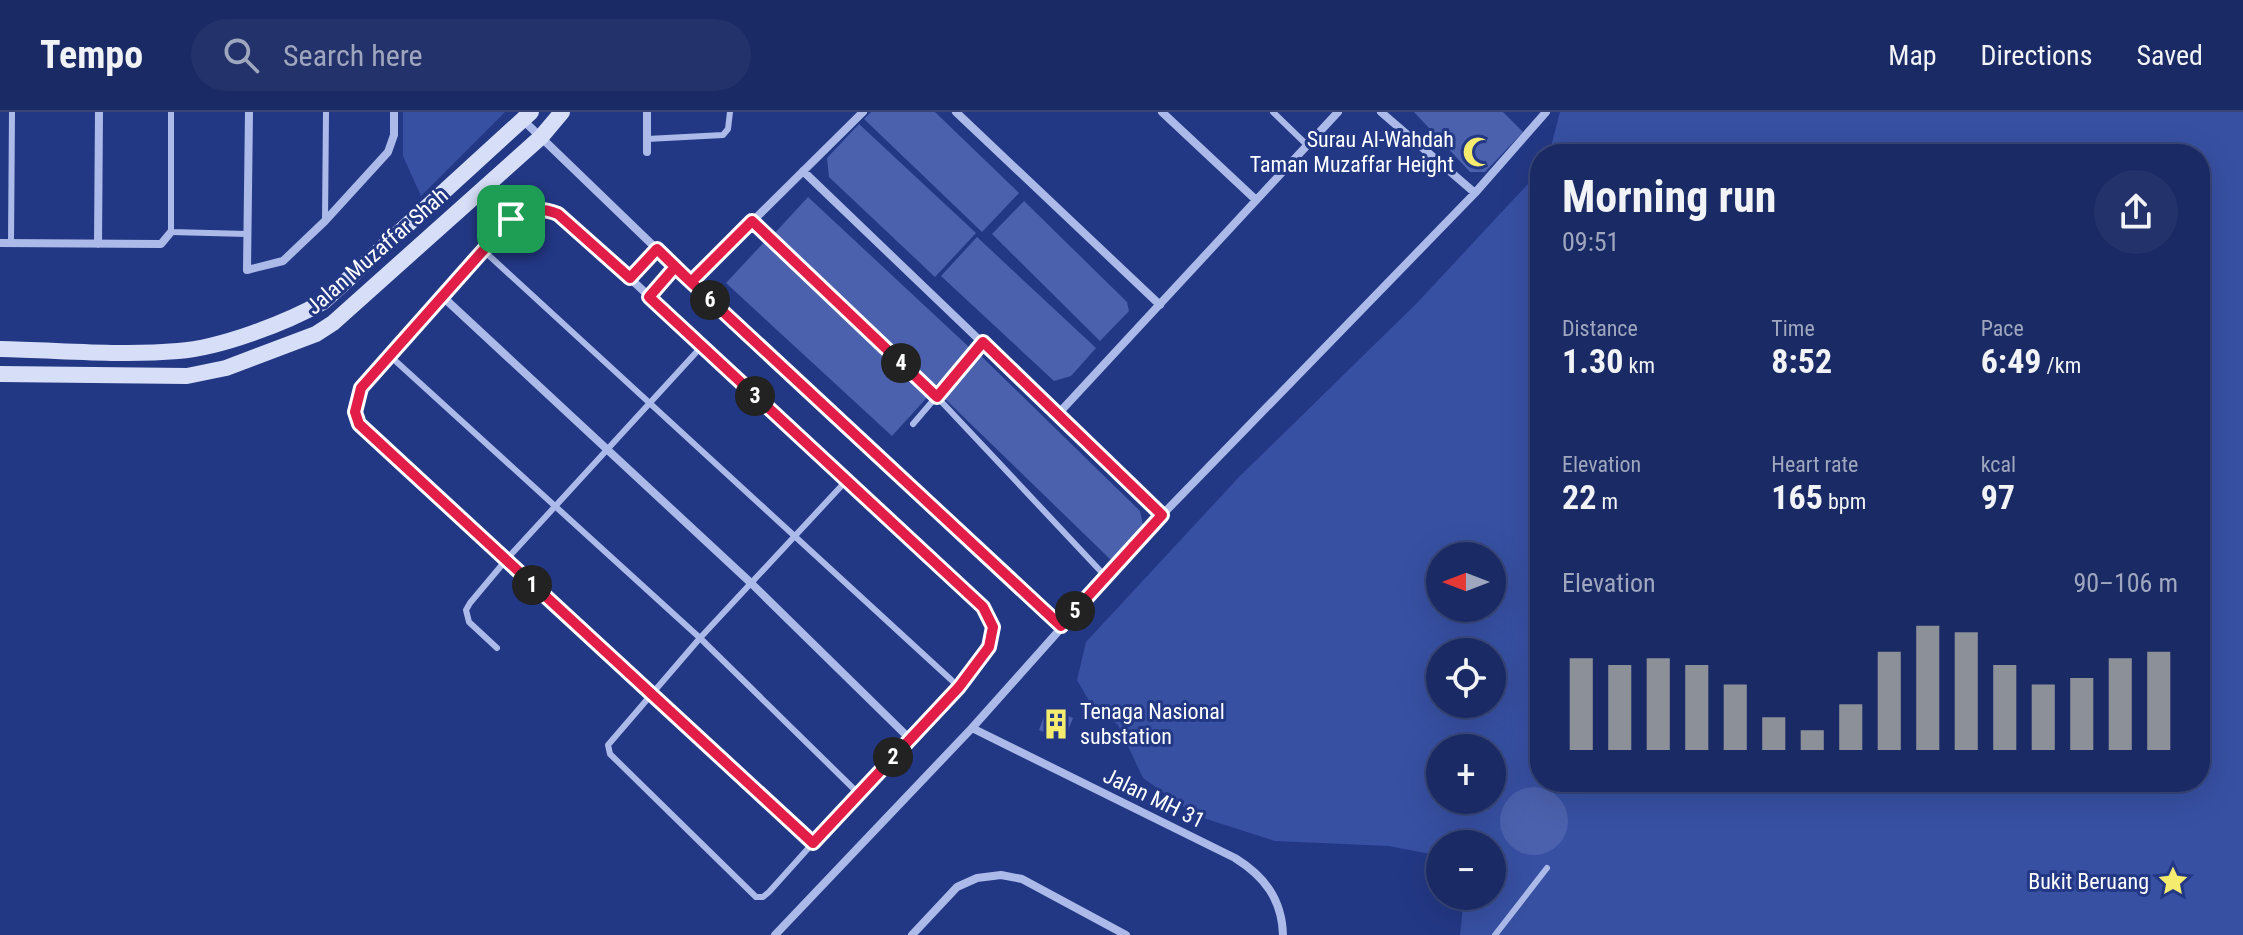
<!DOCTYPE html>
<html lang="en">
<head>
<meta charset="utf-8">
<style>
	body { margin:0; font-family:"Roboto Condensed",sans-serif; background:#23326a; color:#f1f3f6; height:100vh; display:flex; flex-direction:column; font-size:30px; white-space:nowrap }
	* { box-sizing:border-box; margin:0 }
	p { font-size:26px; color:#9fa7bf }
	.icon { flex:none; width:44px; height:44px; fill:none; stroke:currentColor; stroke-width:2; stroke-linecap:round; stroke-linejoin:round }
	.map { position:relative; flex:1; overflow:hidden }
	.sheet { position:absolute; left:1530px; top:32px; width:680px; height:648px; display:flex; flex-direction:column; background:#1a2a64; border-radius:32px; box-shadow:0 8px 32px #0002,0 0 0 2px #384678 }
	.sheet>* { flex:none }
	.needle { width:52px; rotate:270deg }
	.fabs { position:absolute; left:1426px; top:430px; display:grid; gap:16px }
	.fabs a { display:grid; place-items:center; width:80px; height:80px; border-radius:50%; background:#1a2a64; box-shadow:0 8px 32px #0002,0 0 0 2px #384678; font-size:40px }
	.pin { position:absolute; display:grid; place-items:center; width:68px; height:68px; color:#fff; margin:-34px; border-radius:16px; box-shadow:0 4px 12px #0006 }
	.km { position:absolute; width:40px; height:40px; margin:-20px; border-radius:50%; background:#222; color:#fff; font-size:22px; line-height:40px; text-align:center }
	.round { display:grid; place-items:center; flex:none; width:84px; height:84px; border-radius:42px; background:#23326a }
	.head { display:flex; align-items:center; justify-content:space-between; height:136px; padding:0 32px }
	h1 { font-size:44px; font-weight:700; line-height:60px }
	.figures { display:grid; grid-template-columns:repeat(3,1fr); gap:12px; height:136px; padding:8px 32px }
	.figures div { display:grid; align-content:center }
	.figures b { font-size:34px; font-weight:700 }
	.figures small { font-size:22px; font-weight:400 }
	.figures p { font-size:22px }
	.chart { height:224px; padding:16px 32px }
	.chart p { display:flex; justify-content:space-between }
	.chart svg { width:100%; height:144px; margin-top:8px; stroke:#8c9099; stroke-width:6 }
	header { display:flex; align-items:center; gap:48px; box-sizing:border-box; height:112px; padding:0 40px; background:#1a2a64; border-bottom:2px solid #384678 }
	header strong { font-size:38px }
	nav { display:flex; gap:44px; margin-inline-start:auto; font-size:28px }
	.search { width:560px; height:72px; background:#23326a; display:flex; align-items:center; gap:20px; box-sizing:border-box; padding:0 28px; border-radius:44px; color:#9fa7bf; font-size:30px }
	.map>svg:first-child { display:block }
</style>
</head>
<body>
<header>
<strong>Tempo</strong>
<div class="search"><svg class="icon" aria-label="search" viewBox="0 0 24 24"><circle cx="10" cy="10" r="6"/><path d="M15 15l6 6"/></svg>Search here</div>
<nav><a>Map</a><a>Directions</a><a>Saved</a></nav>
</header>
<div class="map">
<svg width="2243" height="823" viewBox="0 0 2243 823">
	<rect width="100%" height="100%" fill="#233885"/>
	<path fill="#3750a2" fill-rule="evenodd" d="M403 0H505L421 84 403 44Z
		M1560 0H2243V823H1460L1464 784H1492V732H1440V744L1389 734 1275 729 1197 704 1143 666 1118 613 1091 592 1077 568 1086 530 1239 365 1417 191 1540 59V670H2200V42H1549ZM1440 444H1492V496H1440ZM1440 540H1492V592H1440ZM1440 636H1492V688H1440Z"/>
	<path fill="#4b61ad" d="M871 0H935L1019 81 982 120 864 7Z
		M1414 0H1503L1523 20 1485 60H1470Z
		M859 12 976 121 935 165 829 65 827 46Z
		M808 85 970 236 935 274 773 123Z
		M1024 89 1127 190 1129 199 1100 229 992 122Z
		M977 125 1096 236 1071 264 1054 269 941 164Z
		M767 127 932 280 892 324 726 171Z
		M981 244 1140 399 1144 418 1113 450 942 284Z
		M1047 596 1073 606 1064 628 1039 618Z
		M1500 709a34 34 0 1 1 68 0a34 34 0 1 1-68 0Z"/>
	<g fill="none" stroke-linecap="round" stroke-linejoin="round">
		<path stroke="#acbae9" stroke-width="6" d="M171 0V120L247 122
			M1273 0 1308 34
			M647 27 723 23 728 17 730 0
			M325 109 326 0
			M752 109 937 285 1107 466
			M11 131 12 0
			M484 139 959 575
			M389 243 700 526 859 682
			M913 312 983 230
			M497 536 469 510 466 498 470 491 506 448 702 234
			M813 731 769 780 763 785H756L610 642 608 633 700 526 846 369
			M1495 823 1547 756"/>
		<path stroke="#acbae9" stroke-width="8" d="M249 0 247 158 283 149 325 109 388 40 394 23V0
			M956 0 1160 193
			M1162 0 1256 88
			M1381 0 1475 81
			M524 9 691 170 1061 514
			M647 40V0
			M803 59 1162 403
			M533 97H545L570 110 989 503 993 515 989 535 959 575 813 731 359 312 355 300 361 276 511 107 522 100Z
			M0 131 161 132 171 120
			M98 132 99 0
			M630 166 657 137
			M691 170 863 0
			M443 185 751 471 910 627
			M649 185 675 155
			M1058 302 1338 0
			M972 616 1235 746C1264 764 1282 787 1283 823
			M775 823 972 616 1162 403 1475 81 1546 0
			M912 823 957 775 977 766 1001 763 1022 767 1126 823"/>
		<path stroke="#d7def7" stroke-width="16" d="M0 237C59 238 120 244 178 239 220 236 286 211 323 190L531 0
			M0 262 187 264 226 256 316 222 333 211 541 25 562 0"/>
	</g>
	<g fill="none" stroke-linecap="round" stroke-linejoin="round">
		<g stroke="#fff" stroke-width="16">
			<path id="route" d="M511 107 361 276 355 300 359 312 813 731 959 575 989 535 993 515 983 495 649 185 675 155 691 170 752 109 937 285 983 230 1162 403 1061 514 691 170 657 137 630 166 558 102C540 95 527 97 511 107"/>
		</g>
		<use href="#route" stroke="#e11d48" stroke-width="10"/>
	</g>
	<defs>
		<g id="mosque-bare" transform="scale(2.4)"><path d="M3.5-4.9A6 6 0 1 0 3.5 4.9A5 5 0 1 1 3.5-4.9Z" fill="#f4eb6f" stroke="#233885" stroke-width="2.5" paint-order="stroke"/></g>
		<g id="building-bare" transform="scale(2.4)"><path d="M-4-6H4V6H1V3H-1V6H-4ZM-2.5-4.3h1.7v1.8h-1.7ZM.8-4.3h1.7v1.8H.8ZM-2.5-1h1.7V.8h-1.7ZM.8-1h1.7V.8H.8Z" fill="#f4eb6f" stroke="#233885" stroke-width="2.5" paint-order="stroke"/></g>
		<g id="sight-bare" transform="scale(2.4)"><path d="M0-6L1.8-2.2L6-1.7L2.9 1.2L3.7 5.4L0 3.3L-3.7 5.4L-2.9 1.2L-6-1.7L-1.8-2.2Z" fill="#f4eb6f" stroke="#233885" stroke-width="2.5" paint-order="stroke"/></g>
	</defs>
	<g fill-rule="evenodd">
		<use href="#mosque-bare" x="1478" y="40"/>
		<use href="#building-bare" x="1056" y="612"/>
		<use href="#sight-bare" x="2173" y="769"/>
	</g>
	<g text-anchor="middle" dominant-baseline="central" stroke-width="6" stroke-linejoin="round" paint-order="stroke">
		<g font-size="22" fill="#fff" stroke="#233885" text-anchor="end">
			<text x="1454" y="27">Surau Al-Wahdah<tspan x="1454" dy="25">Taman Muzaffar Height</tspan></text>
			<text x="1080" y="599" text-anchor="start">Tenaga Nasional<tspan x="1080" dy="25">substation</tspan></text>
			<text x="2149" y="769">Bukit Beruang</text>
		</g>
		<g font-size="22" fill="#fff" stroke="#233885">
			<text transform="translate(377 139) rotate(-41)">Jalan Muzaffar Shah</text>
			<text transform="translate(1154 686) rotate(26)">Jalan MH 31</text>
		</g>
	</g>
</svg>
<div class="fabs">
<a><svg class="needle" viewBox="-14 -14 28 28"><path d="M0-13l5 13h-10z" fill="#e53935"/><path d="M0 13l5-13h-10z" fill="#9fa7bf"/></svg></a>
<a><svg class="icon" aria-label="locate" viewBox="0 0 24 24"><circle cx="12" cy="12" r="6"/><path d="M12 2v4M12 18v4M2 12h4M18 12h4"/></svg></a>
<a>+</a>
<a>−</a>
</div>
<div class="pin" style="left:511px;top:107px;background:#1e9e55"><svg class="icon" aria-label="arrive" viewBox="0 0 24 24"><path d="M6 21V4h12l-3 4 3 4H6"/></svg></div>
<b class="km" style="left:532px;top:473px">1</b>
<b class="km" style="left:893px;top:645px">2</b>
<b class="km" style="left:755px;top:284px">3</b>
<b class="km" style="left:901px;top:251px">4</b>
<b class="km" style="left:1075px;top:499px">5</b>
<b class="km" style="left:710px;top:188px">6</b>
<section class="sheet">
<div class="head"><div><h1>Morning run</h1><p>09:51</p></div><a class="round"><svg class="icon" aria-label="share" viewBox="0 0 24 24"><path d="M12 15V3M7 8l5-5 5 5M5 13v7h14v-7"/></svg></a></div>
<div class="figures">
<div><p>Distance</p><b>1.30<small> km</small></b></div>
<div><p>Time</p><b>8:52</b></div>
<div><p>Pace</p><b>6:49<small> /km</small></b></div>
</div>
<div class="figures">
<div><p>Elevation</p><b>22<small> m</small></b></div>
<div><p>Heart rate</p><b>165<small> bpm</small></b></div>
<div><p>kcal</p><b>97</b></div>
</div>
<div class="chart"><p><span>Elevation</span>90–106 m</p>
<svg viewBox="0 0 160 44" preserveAspectRatio="none"><path d="M5 44V16M15 44V18M25 44V16M35 44V18M45 44V24M55 44V34M65 44V38M75 44V30M85 44V14M95 44V6M105 44V8M115 44V18M125 44V24M135 44V22M145 44V16M155 44V14"/></svg>
</div>
</section>
</div>
</body>
</html>
